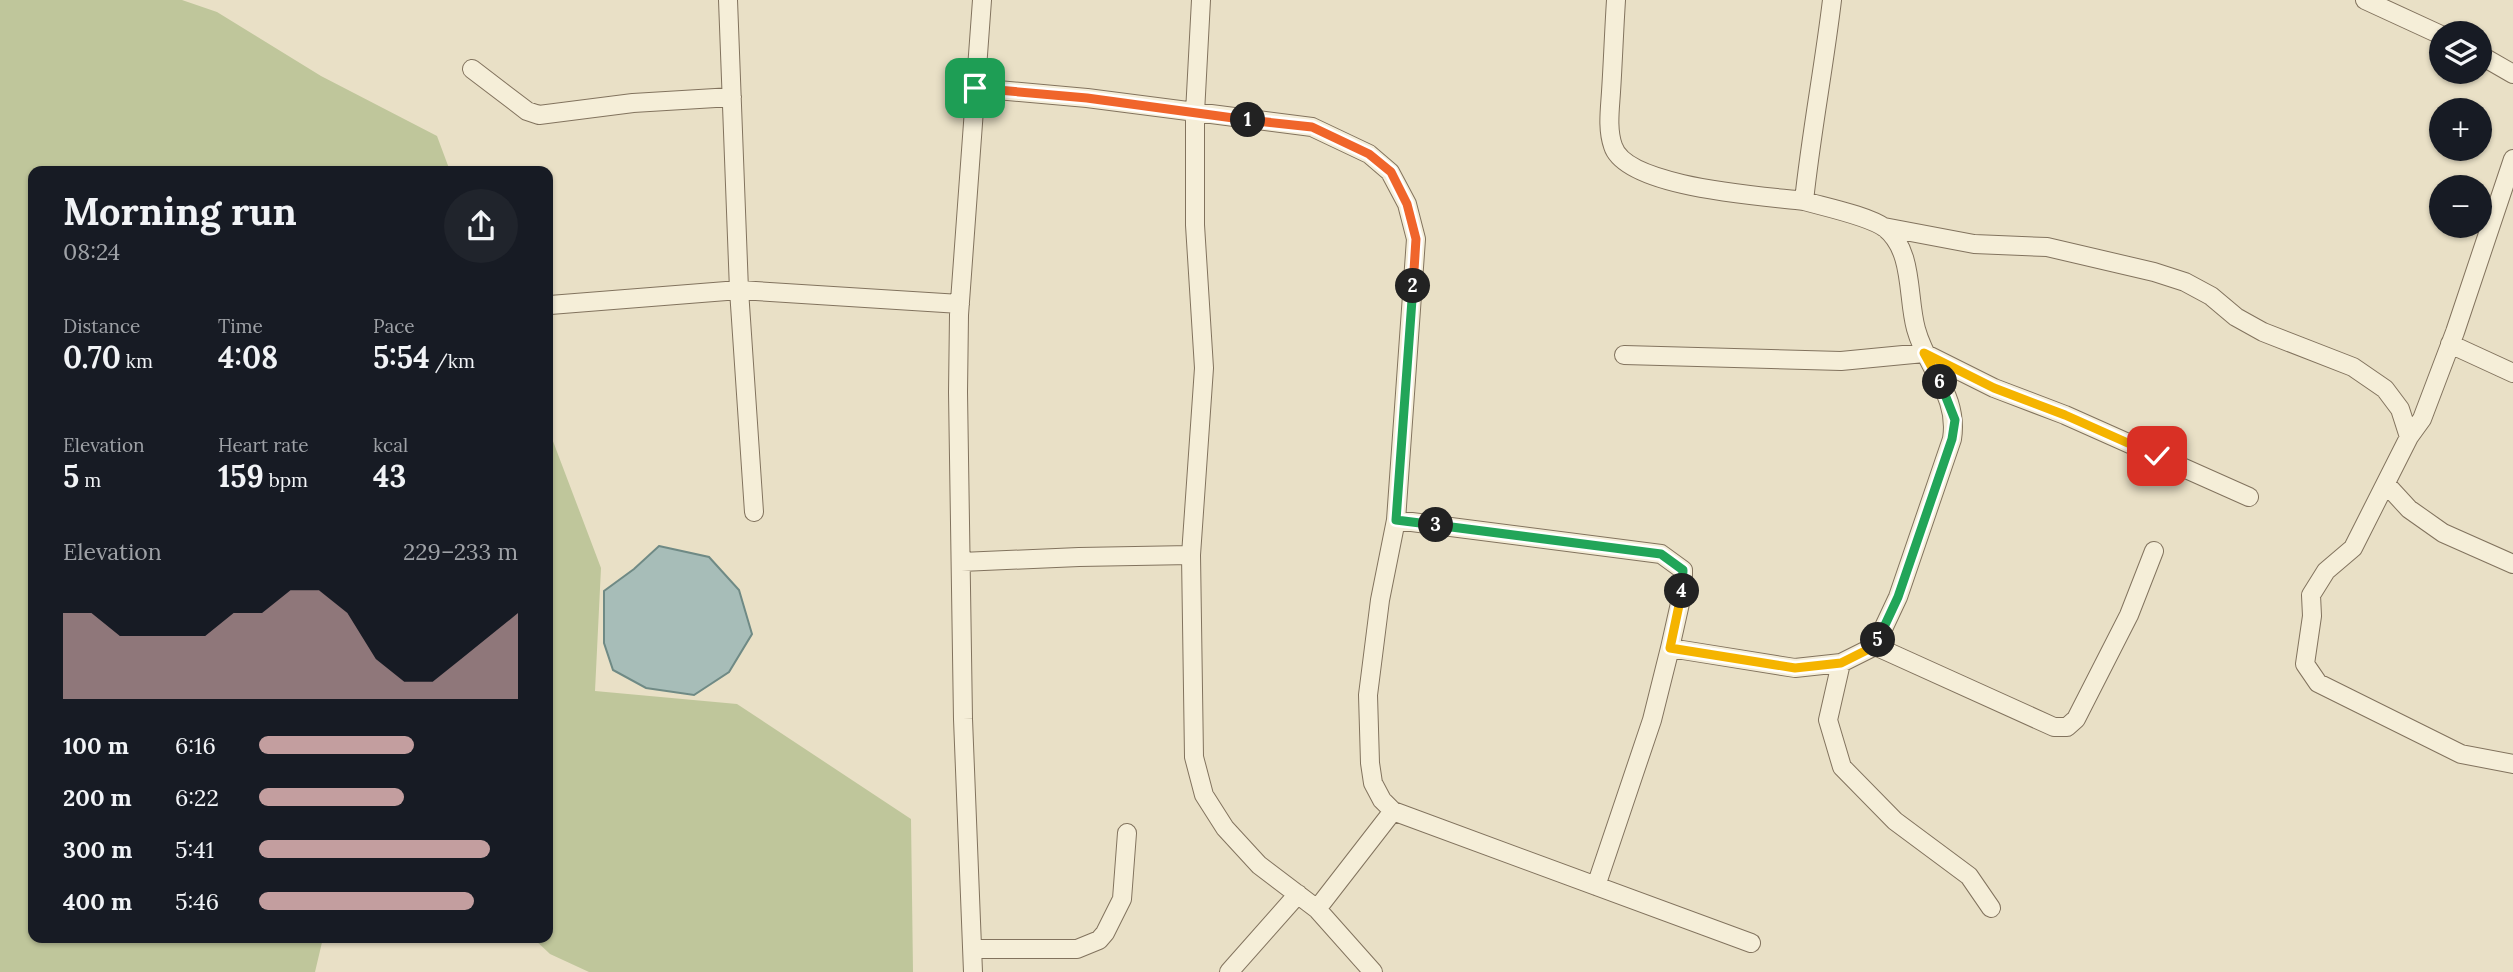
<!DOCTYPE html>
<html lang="en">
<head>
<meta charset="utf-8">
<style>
	body { margin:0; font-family:Lora,serif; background:#20242c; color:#f1f3f6; height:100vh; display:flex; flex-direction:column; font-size:26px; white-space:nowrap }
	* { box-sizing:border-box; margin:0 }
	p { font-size:23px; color:#9ea1a6 }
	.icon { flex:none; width:38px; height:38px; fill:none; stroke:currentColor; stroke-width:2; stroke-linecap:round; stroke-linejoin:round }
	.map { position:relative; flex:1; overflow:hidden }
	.details { position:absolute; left:28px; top:166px; width:525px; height:777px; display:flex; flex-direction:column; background:#171b24; border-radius:14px; box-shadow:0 2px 5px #0004 }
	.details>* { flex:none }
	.buttons { position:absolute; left:2429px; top:21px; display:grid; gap:14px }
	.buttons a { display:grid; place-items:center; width:63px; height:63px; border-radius:50%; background:#171b24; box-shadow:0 2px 5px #0004; font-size:35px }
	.pin { position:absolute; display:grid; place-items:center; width:60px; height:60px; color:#fff; margin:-30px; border-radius:14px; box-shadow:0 4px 10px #0006 }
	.km { position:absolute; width:35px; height:35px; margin:-18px; border-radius:50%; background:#222; color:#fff; font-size:19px; line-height:35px; text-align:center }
	.round { display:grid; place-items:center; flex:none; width:74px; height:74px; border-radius:37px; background:#20242c }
	.head { display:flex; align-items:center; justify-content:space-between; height:119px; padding:0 35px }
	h1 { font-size:38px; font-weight:700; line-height:52px }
	.stats { display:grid; grid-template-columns:repeat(3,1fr); gap:10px; height:119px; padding:7px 35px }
	.stats div { display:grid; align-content:center }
	.stats b { font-size:30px; font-weight:700 }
	.stats small { font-size:19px; font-weight:400 }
	.stats p { font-size:19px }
	.chart { height:196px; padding:14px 35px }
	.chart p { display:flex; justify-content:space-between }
	.chart svg { width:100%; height:126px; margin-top:7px; fill:#c39e9f; opacity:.7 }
	ul { padding:0 35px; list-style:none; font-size:23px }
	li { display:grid; grid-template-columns:112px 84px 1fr; align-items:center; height:52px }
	li i { height:18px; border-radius:9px; background:#c39e9f }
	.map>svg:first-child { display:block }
</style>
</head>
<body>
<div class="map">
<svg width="2513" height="972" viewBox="0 0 2513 972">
	<rect width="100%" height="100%" fill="#e9e0c6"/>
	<path fill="#bfc69b" d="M0 0H182L217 12 321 76 437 136 450 171 33 172V938H323L315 972H0Z
		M548 428 601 568 595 691 737 704 911 819 913 972H589L550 954 533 938H548Z"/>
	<path fill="#a7bdb8" stroke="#6f8a85" stroke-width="2" d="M659 546 709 557 739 590 752 634 729 672 694 695 646 688 613 670 604 643V591L634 569Z"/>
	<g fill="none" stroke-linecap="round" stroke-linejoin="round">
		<g stroke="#82735e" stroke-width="20">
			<path id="minor" d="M728 0 739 290 754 512
				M1201 0 1195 113V225L1204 368 1191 555 1194 757 1204 795 1225 828 1259 865 1317 909 1373 972
				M1616 0C1614 31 1613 61 1611 92 1610 109 1607 129 1613 146 1626 188 1765 196 1804 201
				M2365 0 2441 35
				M2480 55 2513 74
				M472 69 527 111 539 115 633 103 732 97
				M975 88 1087 98 1312 127 1369 154 1390 172 1407 204 1416 239 1396 520 1380 600 1368 695 1370 763 1373 783 1382 800 1393 811 1751 943
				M2513 159 2455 332 2422 419 2409 437 2353 548 2326 571 2311 595 2312 616 2305 664 2318 683 2461 754 2513 764
				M1884 227 1974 244 2047 247 2154 272 2185 282 2211 296 2236 317 2263 332 2353 367 2385 389 2400 409 2409 437
				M550 305 739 290 960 304
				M2450 344 2513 373
				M1624 355 1841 361 1924 353 1994 388 2065 415 2249 497
				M2386 484 2409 509 2443 533 2513 564
				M1396 520 1661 554 1683 570V590L1670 648
				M961 562 1079 557 1191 555
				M1875 646 2054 727H2067L2076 719 2129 615 2154 551
				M1841 663 1828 720 1842 767 1895 821 1969 876 1991 908
				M1596 886 1652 720 1670 648 1795 668 1841 663 1875 646 1898 597 1952 439C1959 395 1927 370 1916 329 1907 297 1914 251 1885 228 1869 216 1825 207 1804 201 1811 134 1824 67 1832 0
				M1317 909 1393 811
				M972 949H1077L1099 940 1105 933 1122 899 1127 833
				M973 972 963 719 958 392 959 315 982 0
				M1229 972 1298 894"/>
		</g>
		<use href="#minor" stroke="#f5eed8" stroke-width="18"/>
	</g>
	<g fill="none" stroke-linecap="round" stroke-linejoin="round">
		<g stroke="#fff" stroke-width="14">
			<path id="split-1" d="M975 88 1087 98 1248 120"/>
		</g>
		<g stroke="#fff" stroke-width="14">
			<path id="split-2" d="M1248 120 1312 127 1369 154 1391 172 1407 204 1416 239 1413 286"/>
		</g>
		<g stroke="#fff" stroke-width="14">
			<path id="split-3" d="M1413 286 1396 520 1436 525"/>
		</g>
		<g stroke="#fff" stroke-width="14">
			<path id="split-4" d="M1436 525 1661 554 1683 570 1682 591"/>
		</g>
		<g stroke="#fff" stroke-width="14">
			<path id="split-5" d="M1682 591 1670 648 1795 668 1841 663 1875 646 1878 640"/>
		</g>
		<g stroke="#fff" stroke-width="14">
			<path id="split-6" d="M1878 640 1898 597 1952 439 1955 420 1940 382"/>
		</g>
		<g stroke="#fff" stroke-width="14">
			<path id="split-7" d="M1940 382 1924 353 1994 388 2065 415 2157 456"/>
		</g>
		<use href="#split-1" stroke="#f0652b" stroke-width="9"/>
		<use href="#split-2" stroke="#f0652b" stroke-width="9"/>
		<use href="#split-3" stroke="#22a559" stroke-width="9"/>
		<use href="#split-4" stroke="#22a559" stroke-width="9"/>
		<use href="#split-5" stroke="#f5b400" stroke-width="9"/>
		<use href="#split-6" stroke="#22a559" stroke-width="9"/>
		<use href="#split-7" stroke="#f5b400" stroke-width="9"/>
	</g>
</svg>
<div class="buttons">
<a><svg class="icon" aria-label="layers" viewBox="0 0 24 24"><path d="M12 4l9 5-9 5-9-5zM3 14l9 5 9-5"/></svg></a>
<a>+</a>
<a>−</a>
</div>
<div class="pin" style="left:975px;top:88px;background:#1e9e55"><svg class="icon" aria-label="arrive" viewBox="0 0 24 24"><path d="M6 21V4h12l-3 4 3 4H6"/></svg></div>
<div class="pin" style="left:2157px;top:456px;background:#d93025"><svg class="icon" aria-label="check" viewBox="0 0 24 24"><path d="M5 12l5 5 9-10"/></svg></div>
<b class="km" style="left:1248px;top:120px">1</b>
<b class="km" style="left:1413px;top:286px">2</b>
<b class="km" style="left:1436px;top:525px">3</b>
<b class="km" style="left:1682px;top:591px">4</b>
<b class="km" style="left:1878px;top:640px">5</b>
<b class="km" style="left:1940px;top:382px">6</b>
<section class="details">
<div class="head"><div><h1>Morning run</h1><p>08:24</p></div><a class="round"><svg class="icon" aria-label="share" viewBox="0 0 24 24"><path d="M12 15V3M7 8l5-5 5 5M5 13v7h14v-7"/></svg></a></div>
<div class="stats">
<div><p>Distance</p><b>0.70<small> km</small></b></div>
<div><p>Time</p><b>4:08</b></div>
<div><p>Pace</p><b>5:54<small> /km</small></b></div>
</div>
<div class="stats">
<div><p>Elevation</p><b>5<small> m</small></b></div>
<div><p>Heart rate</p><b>159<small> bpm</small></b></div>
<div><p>kcal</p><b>43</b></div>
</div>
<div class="chart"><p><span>Elevation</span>229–233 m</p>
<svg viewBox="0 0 160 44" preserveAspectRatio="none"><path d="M0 44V14L10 14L20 22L30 22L40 22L50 22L60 14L70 14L80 6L90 6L100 14L110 30L120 38L130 38L140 30L150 22L160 14V44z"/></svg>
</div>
<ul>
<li><b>100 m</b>6:16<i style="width:60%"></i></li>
<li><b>200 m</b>6:22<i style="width:56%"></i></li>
<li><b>300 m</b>5:41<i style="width:89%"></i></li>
<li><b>400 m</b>5:46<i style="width:83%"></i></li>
</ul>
</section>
</div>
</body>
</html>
